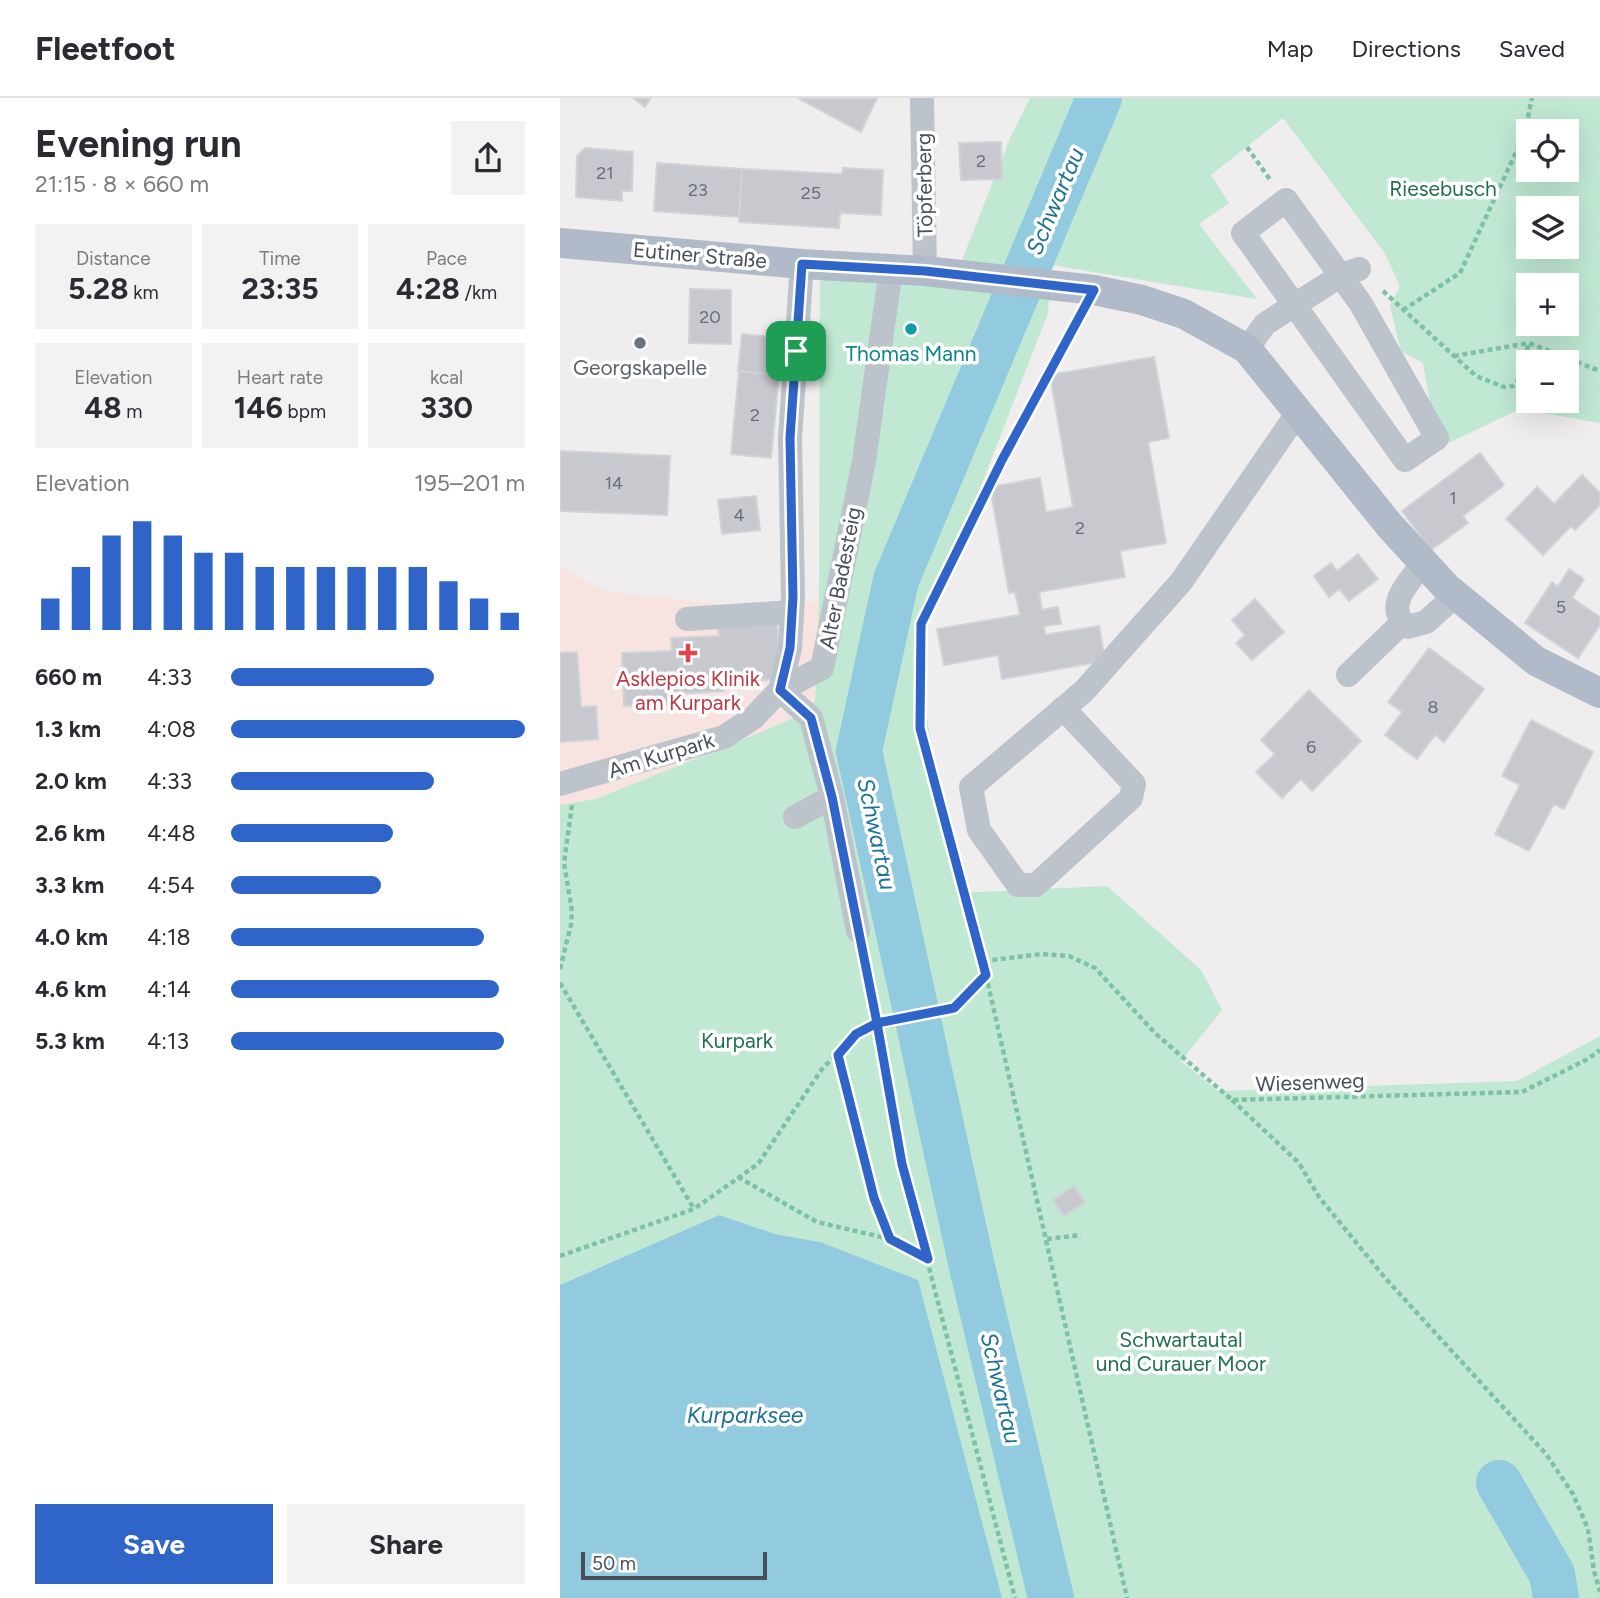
<!DOCTYPE html>
<html lang="en">
<head>
<meta charset="utf-8">
<style>
	body { margin:0; font-family:Figtree,sans-serif; background:#f2f2f3; color:#2b2b33; height:100vh; display:flex; flex-direction:column; font-size:26px; white-space:nowrap }
	* { box-sizing:border-box; margin:0 }
	p { font-size:23px; color:#7c7c81 }
	.icon { flex:none; width:38px; height:38px; fill:none; stroke:currentColor; stroke-width:2; stroke-linecap:round; stroke-linejoin:round }
	.map { position:relative; flex:1; overflow:hidden }
	.details { display:flex; flex-direction:column; background:#fff; width:560px }
	.details>* { flex:none }
	.buttons { position:absolute; left:956px; top:21px; display:grid; gap:14px }
	.buttons a { display:grid; place-items:center; width:63px; height:63px; border-radius:0px; background:#fff; box-shadow:0 7px 28px #0002; font-size:35px }
	.scale { position:absolute; left:21px; bottom:18px; width:186px; box-sizing:border-box; padding-left:7px; border:4px solid #484f58; border-top:0; font-size:19px; line-height:24px; white-space:nowrap; color:#484f58; -webkit-text-stroke:5px #fff; paint-order:stroke }
	.pin { position:absolute; display:grid; place-items:center; width:60px; height:60px; color:#fff; margin:-30px; border-radius:14px; box-shadow:0 4px 10px #0006 }
	.round { display:grid; place-items:center; flex:none; width:74px; height:74px; border-radius:0px; background:#f2f2f3 }
	.headline { display:flex; align-items:center; justify-content:space-between; height:119px; padding:0 35px }
	h1 { font-size:38px; font-weight:700; line-height:52px }
	.stats { display:grid; grid-template-columns:repeat(3,1fr); gap:10px; height:119px; padding:7px 35px }
	.stats div { display:grid; align-content:center; border-radius:0px; background:#f2f2f3; text-align:center }
	.stats b { font-size:30px; font-weight:700 }
	.stats small { font-size:19px; font-weight:400 }
	.stats p { font-size:19px }
	.chart { height:196px; padding:14px 35px }
	.chart p { display:flex; justify-content:space-between }
	.chart svg { width:100%; height:126px; margin-top:7px; stroke:#2f65c8; stroke-width:6 }
	.primary-button { display:flex; gap:14px; margin-top:auto; padding:14px 35px }
	.primary-button a { flex:1; height:80px; border-radius:0px; background:#2f65c8; color:#fff; font-size:28px; font-weight:700; line-height:80px; text-align:center }
	.primary-button a+a { background:#f2f2f3; color:#2b2b33 }
	ul { padding:0 35px; list-style:none; font-size:23px }
	li { display:grid; grid-template-columns:112px 84px 1fr; align-items:center; height:52px }
	li i { height:18px; border-radius:9px; background:#2f65c8 }
	header { display:flex; align-items:center; gap:42px; box-sizing:border-box; height:98px; padding:0 35px; background:#fff; border-bottom:2px solid #e1e1e2 }
	header strong { font-size:33px }
	nav { display:flex; gap:38px; margin-inline-start:auto; font-size:24px }
	main { display:flex; flex:1; min-height:0 }
	.map>svg:first-child { display:block }
</style>
</head>
<body>
<header>
<strong>Fleetfoot</strong>
<nav><a>Map</a><a>Directions</a><a>Saved</a></nav>
</header>
<main>
<section class="details">
<div class="headline"><div><h1>Evening run</h1><p>21:15 · 8 × 660 m</p></div><a class="round"><svg class="icon" aria-label="share" viewBox="0 0 24 24"><path d="M12 15V3M7 8l5-5 5 5M5 13v7h14v-7"/></svg></a></div>
<div class="stats">
<div><p>Distance</p><b>5.28<small> km</small></b></div>
<div><p>Time</p><b>23:35</b></div>
<div><p>Pace</p><b>4:28<small> /km</small></b></div>
</div>
<div class="stats">
<div><p>Elevation</p><b>48<small> m</small></b></div>
<div><p>Heart rate</p><b>146<small> bpm</small></b></div>
<div><p>kcal</p><b>330</b></div>
</div>
<div class="chart"><p><span>Elevation</span>195–201 m</p>
<svg viewBox="0 0 160 44" preserveAspectRatio="none"><path d="M5 44V33M15 44V22M25 44V11M35 44V6M45 44V11M55 44V17M65 44V17M75 44V22M85 44V22M95 44V22M105 44V22M115 44V22M125 44V22M135 44V27M145 44V33M155 44V38"/></svg>
</div>
<ul>
<li><b>660 m</b>4:33<i style="width:69%"></i></li>
<li><b>1.3 km</b>4:08<i style="width:100%"></i></li>
<li><b>2.0 km</b>4:33<i style="width:69%"></i></li>
<li><b>2.6 km</b>4:48<i style="width:55%"></i></li>
<li><b>3.3 km</b>4:54<i style="width:51%"></i></li>
<li><b>4.0 km</b>4:18<i style="width:86%"></i></li>
<li><b>4.6 km</b>4:14<i style="width:91%"></i></li>
<li><b>5.3 km</b>4:13<i style="width:93%"></i></li>
</ul>
<div class="primary-button"><a>Save</a><a>Share</a></div>
</section>
<div class="map">
<svg width="1040" height="1500" viewBox="0 0 1040 1500">
	<rect width="100%" height="100%" fill="#efeded"/>
	<path fill="#f7e4e0" d="M0 468 41 492 174 508 259 503 255 603 235 619 204 633 36 701 0 707Z"/>
	<path fill="#c0e8d3" fill-rule="evenodd" d="M470 0H1040V325L960 311 878 350 863 265 841 253 830 208 840 188 824 154 723 20 651 77 669 105 639 126 697 201 491 167 488 215 356 556 397 795 547 788 641 872 662 912 621 963 658 993 957 983 1040 938V1500H421L260 1144 215 1136 159 1117 0 1187V707L36 701 204 633 235 619 255 603 259 503 260 162 398 172 451 38ZM968 33H1006V72H968ZM968 110H1006V149H968ZM968 187H1006V226H968ZM968 264H1006V303H968Z"/>
	<path fill="#92cae0" d="M159 1117 215 1136 260 1144 358 1182 442 1500H0V1187Z"/>
	<g fill="none" stroke-linecap="round" stroke-linejoin="round">
		<path stroke="#92cae0" stroke-width="46" d="M939 1385 992 1476 996 1500
			M491 1500 412 1169 299 653 336 482 539 0"/>
	</g>
	<path fill="#c8c9cf" stroke="#d2d3d8" stroke-width="2" d="M73 0H91L85 9Z
		M238 0H317L301 34Z
		M441 44 442 81 401 82 399 45Z
		M25 50 73 54 72 93H62V103L16 99 17 58Z
		M97 65 182 71 179 119 94 113Z
		M283 70 323 72 321 117 280 115 279 130 179 124 182 71 282 76Z
		M130 191 171 192V246L129 245Z
		M182 236 222 240 219 277 178 273Z
		M594 259 609 340 588 344 606 445 560 453 565 479 479 494 482 512 498 509 501 526 484 528 485 537 539 528 545 563 442 581 438 557 384 567 377 531 460 517 455 494 449 495 430 389 480 380 486 414 513 409 490 277Z
		M179 273 219 277 211 360 171 356Z
		M0 353 110 358 107 417 0 413Z
		M920 355 944 387 903 418 908 425 871 452 842 413Z
		M1022 377 1040 395V407L1015 432 1011 428 983 457 946 421 977 389 994 406Z
		M196 398 200 432 162 436 158 402Z
		M798 456 818 481 789 503 779 491 769 499 754 478 771 465 777 473Z
		M1009 471 1024 481 1012 500 1040 519V527L1018 560 965 525 992 484 998 489Z
		M695 501 724 534 692 562 676 545 685 537 672 522Z
		M217 521 220 581 164 584V593L114 596V606L64 608 62 555 112 553 111 540 159 538 158 524Z
		M869 550 924 591 884 644 875 637 857 661 825 637 842 614 828 604Z
		M17 554 21 609 36 608 38 641 0 644V555Z
		M749 592 801 643 752 693 741 681 722 700 696 674 715 656 701 642Z
		M971 622 1033 654 1004 711 994 706 969 753 935 736 960 687 942 678Z
		M514 1088 525 1104 504 1118 493 1102Z"/>
	<g fill="none" stroke-linecap="round" stroke-linejoin="round">
		<path stroke="#7dc2a5" stroke-width="4.5" stroke-dasharray="5 3.5" stroke-linecap="butt" d="M687 49 711 83
			M823 193 916 278 944 289 953 288 958 282 969 245
			M843 212 900 175 964 37 972 0
			M894 258 969 245 1040 273
			M302 854 342 1066 455 1500
			M424 863 482 856 509 858 535 870 596 936 672 1002 962 994 1028 961 1040 952
			M0 871 11 827 12 813 4 765 12 707
			M426 877 567 1500
			M0 885 134 1111
			M278 956 314 1100 330 1141
			M672 1002 739 1065 759 1099 826 1181 986 1356 1013 1396 1028 1431 1034 1473 1040 1494
			M178 1079 257 1124 330 1141 368 1161
			M487 1141 521 1137
			M0 1158 134 1111 198 1066 262 971 296 936 317 925 394 910 426 877 360 630 361 526 442 362 521 215"/>
		<path stroke="#bdc3cb" stroke-width="24" d="M362 0 365 173
			M726 102 801 206 877 340 845 362 683 135Z
			M687 251 705 226 780 178 799 171
			M864 465C850 482 822 509 848 529L866 524 896 497
			M127 521 232 514
			M788 577 842 525
			M503 610 574 686 571 700 476 787H458L419 732 411 689 524 593 621 484 739 313
			M0 686 164 639 193 620 220 592 230 550 233 499 230 340 242 166
			M235 719 272 699
			M298 833 272 699 251 620 220 592 262 570 304 363 331 171"/>
		<path stroke="#b0bac9" stroke-width="30" d="M0 145 242 166 365 173 534 192 582 202 624 216 687 251 830 428 886 489 976 563 1040 595"/>
	</g>
	<g fill="none" stroke-linecap="round" stroke-linejoin="round">
		<g stroke="#fff" stroke-width="14">
			<path id="route" d="M236 253 230 340 233 499 230 550 220 592 251 620 272 699 317 925 296 936 278 957 314 1100 330 1141 368 1161 342 1066 317 925 394 910 426 877 360 630 361 526 442 362 534 192 365 173 242 166 236 253"/>
		</g>
		<use href="#route" stroke="#2f65c8" stroke-width="9"/>
	</g>
	<circle fill="#0f9aa8" stroke="#fff" stroke-width="2.5" cx="351" cy="231" r="7"/>
	<circle fill="#6b7280" stroke="#fff" stroke-width="2.5" cx="80" cy="245" r="7"/>
	<path fill="#e0444e" stroke="#fff" stroke-width="2.5" d="M124.5 544.5h7v7h7v7h-7v7h-7v-7h-7v-7h7z"/>
	<g text-anchor="middle" dominant-baseline="central" stroke-width="7" stroke-linejoin="round" paint-order="stroke">
		<g font-size="18" fill="#686e76">
			<text x="421" y="63">2</text>
			<text x="45" y="75">21</text>
			<text x="138" y="92">23</text>
			<text x="251" y="95">25</text>
			<text x="150" y="219">20</text>
			<text x="195" y="317">2</text>
			<text x="54" y="385">14</text>
			<text x="893" y="400">1</text>
			<text x="179" y="417">4</text>
			<text x="520" y="430">2</text>
			<text x="1001" y="509">5</text>
			<text x="873" y="609">8</text>
			<text x="751" y="649">6</text>
		</g>
		<g font-size="21" fill="#484f58" stroke="#fff">
			<text transform="translate(364 87) rotate(-91)">Töpferberg</text>
			<text transform="translate(140 157) rotate(5)">Eutiner Straße</text>
			<text transform="translate(280 480) rotate(-79)">Alter Badesteig</text>
			<text transform="translate(101 657) rotate(-17)">Am Kurpark</text>
			<text transform="translate(750 984) rotate(-2)">Wiesenweg</text>
		</g>
		<g font-size="21" fill="#22704f" stroke="#fff">
			<text x="883" y="90">Riesebusch</text>
			<text x="177" y="942">Kurpark</text>
			<text x="621" y="1241">Schwartautal<tspan x="621" dy="24">und Curauer Moor</tspan></text>
		</g>
		<g font-size="21" fill="#0d838f" stroke="#fff">
			<text x="351" y="255">Thomas Mann</text>
		</g>
		<g font-size="21" fill="#5b616d" stroke="#fff">
			<text x="80" y="269">Georgskapelle</text>
		</g>
		<g font-size="21" fill="#be3a42" stroke="#fff">
			<text x="128" y="580">Asklepios Klinik<tspan x="128" dy="24">am Kurpark</tspan></text>
		</g>
		<g font-size="23" font-style="italic" fill="#1d7295" stroke="#fff">
			<text transform="translate(495 103) rotate(-67)">Schwartau</text>
			<text transform="translate(317 736) rotate(78)">Schwartau</text>
			<text transform="translate(441 1290) rotate(77)">Schwartau</text>
			<text x="185" y="1317">Kurparksee</text>
		</g>
	</g>
</svg>
<div class="buttons">
<a><svg class="icon" aria-label="locate" viewBox="0 0 24 24"><circle cx="12" cy="12" r="6"/><path d="M12 2v4M12 18v4M2 12h4M18 12h4"/></svg></a>
<a><svg class="icon" aria-label="layers" viewBox="0 0 24 24"><path d="M12 4l9 5-9 5-9-5zM3 14l9 5 9-5"/></svg></a>
<a>+</a>
<a>−</a>
</div>
<div class="scale">50 m</div>
<div class="pin" style="left:236px;top:253px;background:#1e9e55"><svg class="icon" aria-label="arrive" viewBox="0 0 24 24"><path d="M6 21V4h12l-3 4 3 4H6"/></svg></div>
</div>
</main>
</body>
</html>
